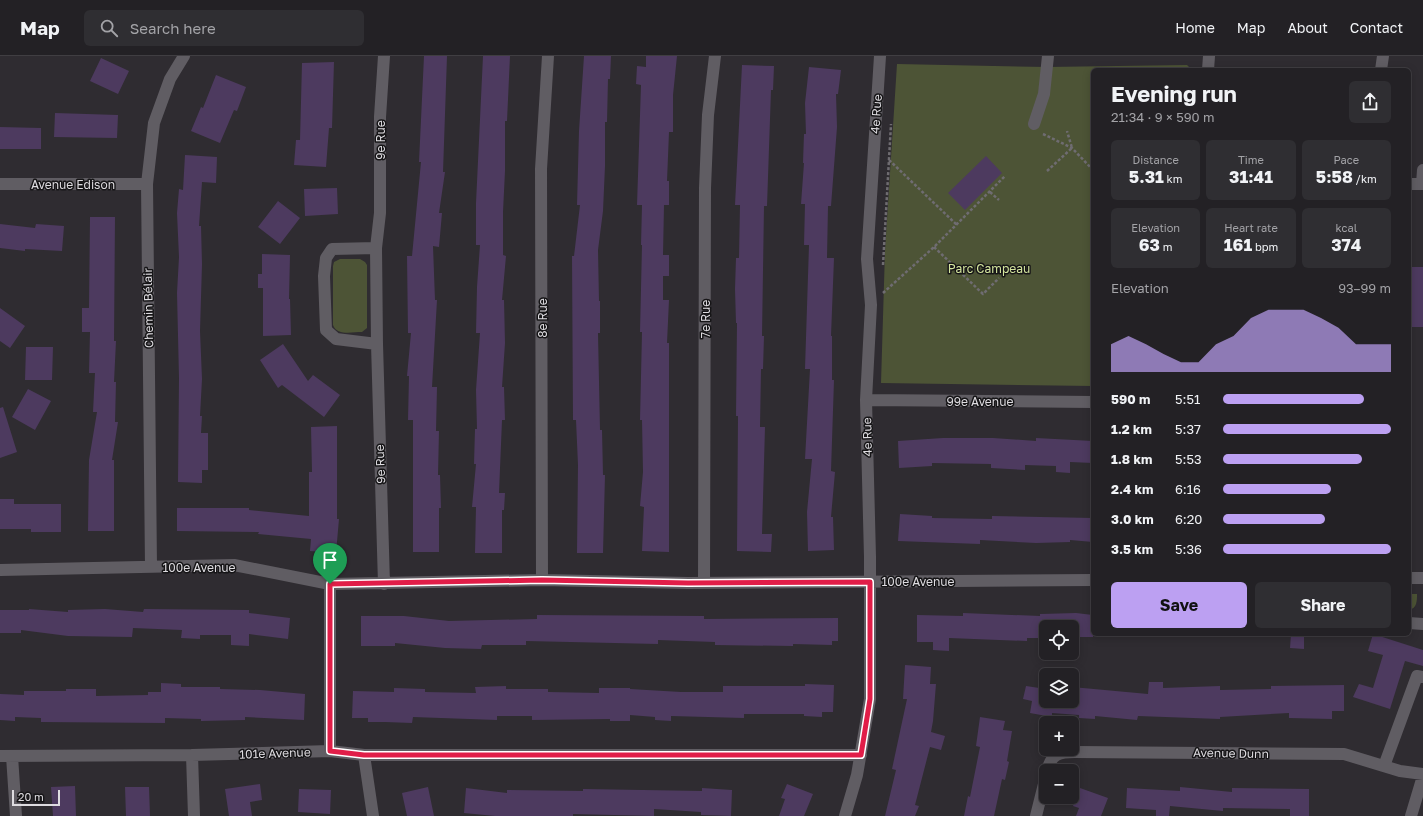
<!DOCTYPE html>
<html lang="en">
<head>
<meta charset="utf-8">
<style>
	body { margin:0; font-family:"Golos Text",sans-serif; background:#2f2e32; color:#f1f3f6; height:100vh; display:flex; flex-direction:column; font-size:15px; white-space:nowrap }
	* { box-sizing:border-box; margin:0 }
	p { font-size:13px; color:#a3a3a7 }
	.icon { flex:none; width:22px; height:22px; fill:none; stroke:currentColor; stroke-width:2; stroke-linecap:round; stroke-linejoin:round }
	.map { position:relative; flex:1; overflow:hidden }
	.sheet { position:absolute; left:1091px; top:12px; width:320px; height:568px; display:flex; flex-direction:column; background:#232125; border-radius:6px; box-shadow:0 2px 10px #0003,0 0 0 1px #403e42 }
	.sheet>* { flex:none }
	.tools { position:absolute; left:1039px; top:564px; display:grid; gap:8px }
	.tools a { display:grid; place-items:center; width:40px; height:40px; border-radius:6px; background:#232125; box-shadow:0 2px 10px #0003,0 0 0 1px #403e42; font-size:20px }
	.scale { position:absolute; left:12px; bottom:10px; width:48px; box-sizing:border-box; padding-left:4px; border:2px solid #dedce0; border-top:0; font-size:11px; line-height:14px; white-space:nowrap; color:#dedce0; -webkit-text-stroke:3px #161517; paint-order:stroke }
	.pin { position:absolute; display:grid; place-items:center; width:34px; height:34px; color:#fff; margin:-41px -17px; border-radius:50% 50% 50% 0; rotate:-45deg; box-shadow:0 0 4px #0007 }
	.pin .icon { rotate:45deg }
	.round { display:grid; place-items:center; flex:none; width:42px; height:42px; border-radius:6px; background:#2f2e32 }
	.overview { display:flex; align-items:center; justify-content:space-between; height:68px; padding:0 20px }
	h1 { font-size:22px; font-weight:700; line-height:30px }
	.metrics { display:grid; grid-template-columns:repeat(3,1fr); gap:6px; height:68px; padding:4px 20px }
	.metrics div { display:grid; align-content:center; border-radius:6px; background:#2f2e32; text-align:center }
	.metrics b { font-size:17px; font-weight:700 }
	.metrics small { font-size:11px; font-weight:400 }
	.metrics p { font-size:11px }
	.chart { height:112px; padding:8px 20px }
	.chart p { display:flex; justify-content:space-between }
	.chart svg { width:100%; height:72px; margin-top:4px; fill:#bca0f2; opacity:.7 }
	.cta { display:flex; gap:8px; margin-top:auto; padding:8px 20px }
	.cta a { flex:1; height:46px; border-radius:6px; background:#bca0f2; color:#111; font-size:16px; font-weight:700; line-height:46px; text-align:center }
	.cta a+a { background:#2f2e32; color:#f1f3f6 }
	ul { padding:0 20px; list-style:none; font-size:13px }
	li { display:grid; grid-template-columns:64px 48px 1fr; align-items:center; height:30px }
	li i { height:10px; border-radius:5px; background:#bca0f2 }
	header { display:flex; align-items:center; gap:24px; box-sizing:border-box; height:56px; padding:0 20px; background:#232125; border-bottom:1px solid #403e42 }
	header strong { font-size:19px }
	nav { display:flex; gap:22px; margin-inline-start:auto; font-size:14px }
	.search { width:280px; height:36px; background:#2f2e32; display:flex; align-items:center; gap:10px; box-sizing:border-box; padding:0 14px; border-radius:6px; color:#a3a3a7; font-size:15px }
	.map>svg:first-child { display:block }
</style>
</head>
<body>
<header>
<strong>Map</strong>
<div class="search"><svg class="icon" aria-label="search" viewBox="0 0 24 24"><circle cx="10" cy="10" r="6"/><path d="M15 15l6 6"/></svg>Search here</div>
<nav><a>Home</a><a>Map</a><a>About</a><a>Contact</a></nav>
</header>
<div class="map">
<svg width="1423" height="760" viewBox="0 0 1423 760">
	<rect width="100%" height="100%" fill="#2f2c31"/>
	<path fill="#4d5436" d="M897 8 1047 11 1187 9 1191 13 1093 14V330L881 327 885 195Z
		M340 203H360L365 206 367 209V272L362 276C352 276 337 280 333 269V210L334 206Z
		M1409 538H1417C1417 545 1417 552 1409 554Z"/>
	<path fill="#4d3a5f" d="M424 0H447L443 116H445L439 157H442L439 191 433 190 435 244H437L432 331H437L436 375H439L438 419H440L441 452H439V496H413V364H408L409 320H407L411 277H408L407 200H412L421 106H419Z
		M483 0H510L507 65H505V115L503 156V199L506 200 502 244H504L505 287 502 331H504L505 364H502L499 437H505L504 454H502V497H475L476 451H472L476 408H474L475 373H477L476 334 480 277H476L477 231 480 189H476V147Z
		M584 0H611L610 23H608L607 66H605V110L603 155 598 194 599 245H600V277H598L600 374H602L603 419H605L603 497H577L578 409 576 364H573L572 200H574L580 149H577L579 75Z
		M646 0H677L673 39V76H669L667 125H669V149H664L663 199H669V220H663V244H669L667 287H669V496L642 495 644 451 640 450 643 416 642 364H640L642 276H640L642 189H641L642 149H637L641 29 636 28 637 10 646 11Z
		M101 2 129 15 118 38 90 25Z
		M334 6 332 72H329L326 111 294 109 296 84H300L302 7Z
		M742 9 774 10 773 34H771L767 150H764L762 280H764L763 313H761L760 371H765L762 478H772L771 496 737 495 738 360H736L737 267H736L735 233 736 202H739L740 149H735Z
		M809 11 841 14 838 38H836L837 71 831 150H828L827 202H834L831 280H832V324H834L831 415 835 416 831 461H833L834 494 808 495 807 456 812 403H805L810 313H805L809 189H804L805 148H801L804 107H803L804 78H806L805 47Z
		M216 19 246 31 237 55 234 54 220 87 191 75 201 51 203 52Z
		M55 57 118 59 117 82 54 81Z
		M0 71 41 72V93H0Z
		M185 99 217 101 216 127 202 126 199 170H201L202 208 200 275 202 323 200 360H202L201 377H208V414H202V427L178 426 179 322 177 237 179 201 177 157 179 133 183 134Z
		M986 100 1002 117 965 154 948 137Z
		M337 132 338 158 305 160 304 133Z
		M278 145 300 162 280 188 258 171Z
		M90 161H115L114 285H116L114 326H116L115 366H118L112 404H114V475H88L89 404 97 356H93L95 317H89L90 276H82V252H89Z
		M0 168 35 172 36 168 64 170 62 195 25 193V195L0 192Z
		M262 198 290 199 289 243H290L291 279 263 280V232H258V218H262Z
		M1409 211H1423V271H1409Z
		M0 252 25 270 10 292 0 285Z
		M283 288 308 325 313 319 340 339 324 361 282 329 278 332 260 304Z
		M26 291H53L52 324H25Z
		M28 333 51 345 35 374 12 361Z
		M3 351 17 396 0 402V352Z
		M337 370V463H339L336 497 310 495 311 483 258 478 259 476 177 475V452H249V454L309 460V416H312L311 371Z
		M943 382H993L1036 385V382L1093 385V407L1070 406V417L1056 416V410L1025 409V414L991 412V408L932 407V410L899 412 898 385Z
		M0 443H14V448H61V476H31V473H0Z
		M900 458 932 460V462L992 463V460L1093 462V486L1070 484V486L1036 487 980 484V488L898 485Z
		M29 553 68 556V554L105 553 143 556 144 553 249 554V557L290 562 288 583 249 578V590L231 589V579H200V583L181 582 182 574 133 572 132 581 68 580 21 574V577H0V554H29Z
		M963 557 1040 560V558L1076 557 1093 559V581H1072V571H1046V582H1027V585L949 582V595L933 594V586H917V559L963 560Z
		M537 559 704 560V563L838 562V585H832V589L793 588V590L715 589V586L658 584V588L526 585V589H482L481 593 445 592 395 587V590H361V560H404L449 565 537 563Z
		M1291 578H1304V593L1290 592Z
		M1373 578 1423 594V610L1405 605 1390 653 1353 641 1359 628 1373 632 1383 599 1368 595Z
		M905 609 931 611 930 628H936L933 665 931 676 945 680 941 694 930 691 915 749 919 750 915 760H885L896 714 892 713 907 643H903Z
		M1149 626H1163V632L1220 630V634L1271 633V630L1344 629V655H1332V663L1289 662V657L1220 661V663L1138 660 1137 664 1095 660V663L1079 662V659L1052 657V661L1030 657 1032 645 1023 643 1026 630 1046 633V645H1072V631L1148 638Z
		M161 627 181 628V631H220V633L260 634 305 638 304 664 245 661V664L201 665V663L165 662V667L41 666V662L15 661V665L0 664V638L24 639V635H66V633H96V640L148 639V636H161Z
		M805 628 834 629 833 656H822V661L804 660V658H744V662L671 660V665L655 664V661L630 659V665H610V663L532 664V660H497V664L413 661 412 667 385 666H368V662H352L353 635 394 636V632L425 633V636L476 637 475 631 506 630V633H548V636L599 637V632H630V633L681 636H723V630H805Z
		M980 661 1005 665 1003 674 1012 675 1007 705 1009 706 1005 724 1002 723 994 760H964L968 740 970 741 980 691 976 690Z
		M260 728 262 744 250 746 252 760H229L225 733Z
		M787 728 813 738 804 760H779L785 743 781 742Z
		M75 730 76 760H53L51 731Z
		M125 731H149L150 760H126Z
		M428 731 434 760H407L402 737Z
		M1180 731 1232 736V732L1309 733V760H1290V753L1223 752V755L1170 750 1169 760H1156V754L1126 752 1127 732 1180 735Z
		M466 732 507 737V734L583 735V733L702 735V732L732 734 731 760 701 759V756L654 753V760L573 758V760H495L464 757Z
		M1080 732 1108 742 1101 760H1076L1079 752 1073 750Z
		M299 733 331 734 330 758 298 756Z"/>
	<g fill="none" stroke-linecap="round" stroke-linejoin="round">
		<path stroke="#6f6c71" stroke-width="2.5" stroke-dasharray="3 2" stroke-linecap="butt" d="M1043 78 1072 92 1093 114
			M889 104 957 169
			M1047 115 1072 92 1067 75
			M990 136 999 144
			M934 191 983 238 999 222
			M883 209 891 68
			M883 237 934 191 1005 120"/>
		<path stroke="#605d63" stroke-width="12" d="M1208 14 1209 0
			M1381 14 1383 0
			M1034 68 1044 38 1048 0
			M0 128H147
			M1409 128H1423
			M1422 128 1423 114
			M376 192 332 193 326 202 324 220 326 274 336 283 377 288
			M866 344 1093 346
			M151 511 147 128 154 67 170 23 184 0
			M0 514 234 509 330 528 542 524 688 527 1093 524
			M1409 522H1423
			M542 524 541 113 548 0
			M704 527 705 132 708 59 715 0
			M384 528 377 288 376 192 380 157V61L384 0
			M1409 567 1423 568
			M330 695V528
			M192 699 194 760
			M364 699 373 760
			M0 700 192 699 330 695 364 699H861
			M12 700 16 760
			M1384 710 1417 620 1423 621
			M1047 715C1051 698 1059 696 1075 696L1344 698 1400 715 1423 718
			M845 760 857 719 870 643V501L866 344 871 249 867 203 880 0
			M1036 760 1046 720
			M1411 760 1423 720"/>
	</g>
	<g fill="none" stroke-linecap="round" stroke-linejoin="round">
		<g stroke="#fff" stroke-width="8">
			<path id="route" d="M542 524 688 527 870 526V643L861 699H364L330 695V528Z"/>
		</g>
		<use href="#route" stroke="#e11d48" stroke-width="5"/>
	</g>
	<g text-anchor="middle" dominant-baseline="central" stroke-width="3" stroke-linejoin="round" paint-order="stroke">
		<g font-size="12" fill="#dedce0" stroke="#161517">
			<text transform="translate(876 58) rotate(-86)">4e Rue</text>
			<text transform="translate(380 84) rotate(-90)">9e Rue</text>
			<text x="73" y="128">Avenue Edison</text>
			<text transform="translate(148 252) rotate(-91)">Chemin Bélair</text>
			<text transform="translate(542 262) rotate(-90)">8e Rue</text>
			<text transform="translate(705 263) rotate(-90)">7e Rue</text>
			<text x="980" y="345">99e Avenue</text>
			<text transform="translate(867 381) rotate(-91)">4e Rue</text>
			<text transform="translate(380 408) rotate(-92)">9e Rue</text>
			<text x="199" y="511">100e Avenue</text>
			<text x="918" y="525">100e Avenue</text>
			<text transform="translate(275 697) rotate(-2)">101e Avenue</text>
			<text transform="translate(1231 697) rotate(1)">Avenue Dunn</text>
		</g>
		<g font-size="12" fill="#d4e59e" stroke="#161517">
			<text x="989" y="212">Parc Campeau</text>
		</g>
	</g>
</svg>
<div class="tools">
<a><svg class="icon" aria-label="locate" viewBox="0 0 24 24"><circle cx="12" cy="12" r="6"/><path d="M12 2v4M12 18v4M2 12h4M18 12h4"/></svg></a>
<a><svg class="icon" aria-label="layers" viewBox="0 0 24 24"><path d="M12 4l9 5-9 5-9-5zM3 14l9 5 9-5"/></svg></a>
<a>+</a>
<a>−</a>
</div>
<div class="scale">20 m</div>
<div class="pin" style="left:330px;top:528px;background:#1e9e55"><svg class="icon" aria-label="arrive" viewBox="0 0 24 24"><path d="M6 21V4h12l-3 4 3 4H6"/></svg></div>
<section class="sheet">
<div class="overview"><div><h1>Evening run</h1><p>21:34 · 9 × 590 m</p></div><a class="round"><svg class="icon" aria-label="share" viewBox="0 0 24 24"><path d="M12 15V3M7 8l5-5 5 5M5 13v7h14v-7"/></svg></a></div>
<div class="metrics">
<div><p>Distance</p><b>5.31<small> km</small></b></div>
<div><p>Time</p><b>31:41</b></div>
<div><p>Pace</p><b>5:58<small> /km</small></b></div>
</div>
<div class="metrics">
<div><p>Elevation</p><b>63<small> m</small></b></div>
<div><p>Heart rate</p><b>161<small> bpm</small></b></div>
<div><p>kcal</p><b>374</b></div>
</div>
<div class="chart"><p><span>Elevation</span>93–99 m</p>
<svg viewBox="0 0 160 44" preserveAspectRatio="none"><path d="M0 44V27L10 22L20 27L30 33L40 38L50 38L60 27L70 22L80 11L90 6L100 6L110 6L120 11L130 17L140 27L150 27L160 27V44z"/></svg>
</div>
<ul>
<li><b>590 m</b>5:51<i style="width:84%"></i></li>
<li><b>1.2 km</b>5:37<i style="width:100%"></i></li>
<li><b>1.8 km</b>5:53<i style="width:83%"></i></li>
<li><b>2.4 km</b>6:16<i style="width:64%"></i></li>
<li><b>3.0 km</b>6:20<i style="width:61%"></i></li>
<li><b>3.5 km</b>5:36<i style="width:100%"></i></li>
</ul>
<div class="cta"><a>Save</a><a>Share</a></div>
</section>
</div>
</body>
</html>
